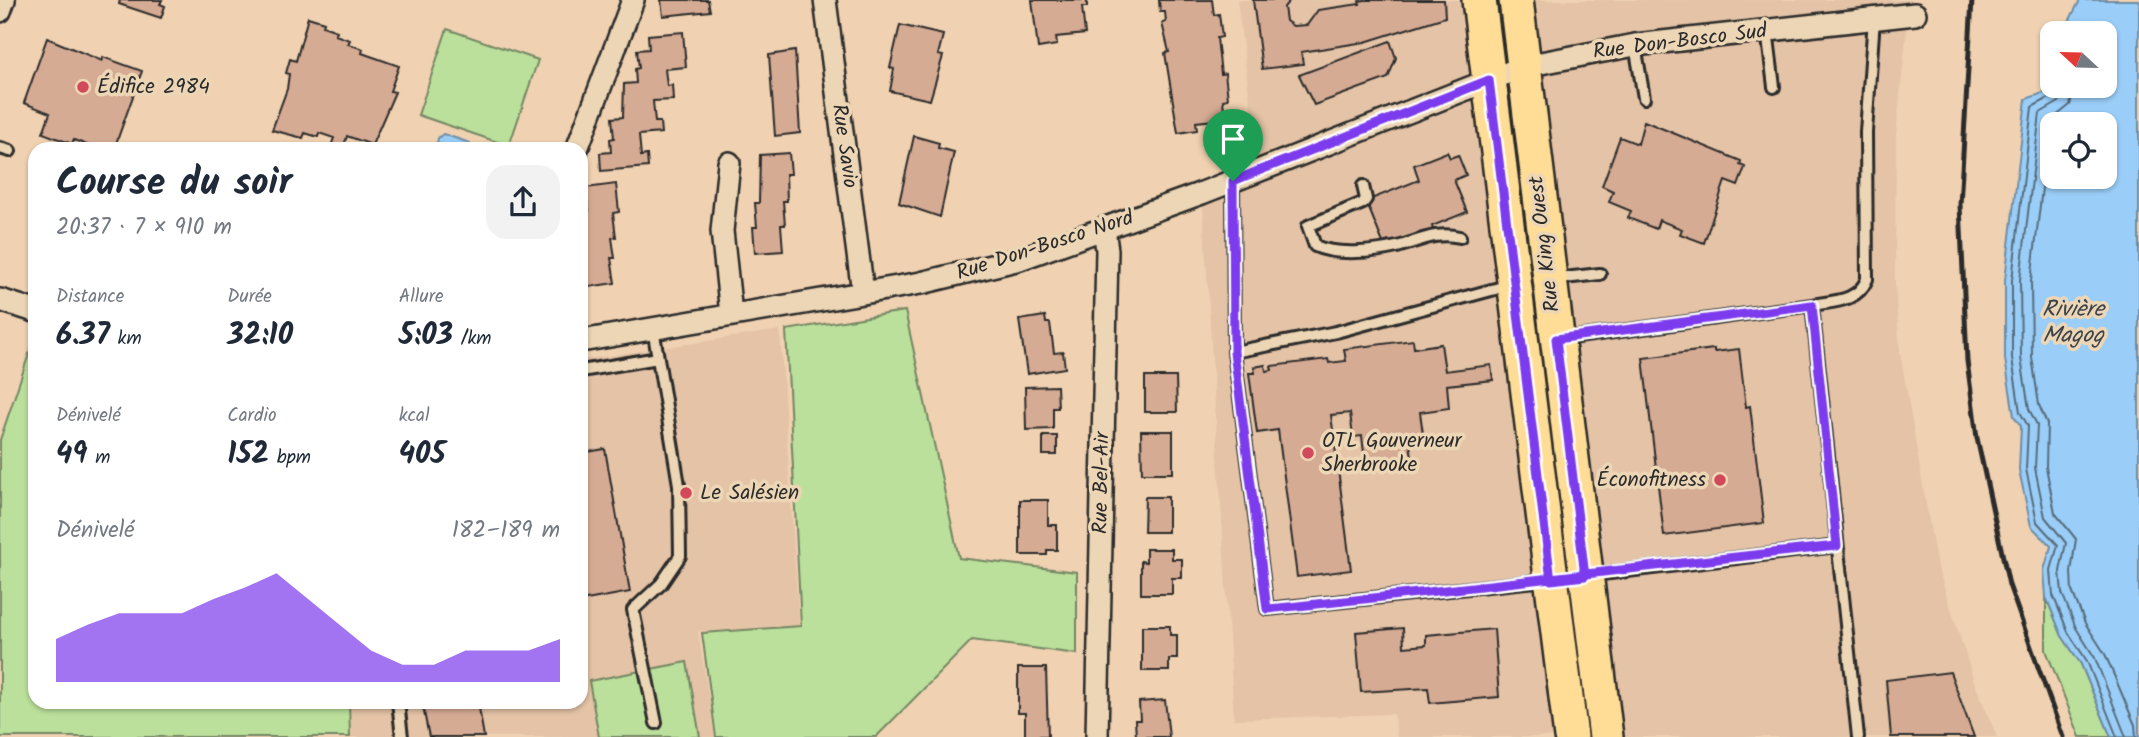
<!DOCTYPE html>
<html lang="fr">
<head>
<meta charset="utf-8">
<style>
	body { margin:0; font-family:Kalam,sans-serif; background:#f2f2f3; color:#1f2937; height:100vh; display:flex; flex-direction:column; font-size:26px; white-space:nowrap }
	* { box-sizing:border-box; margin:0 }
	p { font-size:23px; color:#747a83 }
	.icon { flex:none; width:38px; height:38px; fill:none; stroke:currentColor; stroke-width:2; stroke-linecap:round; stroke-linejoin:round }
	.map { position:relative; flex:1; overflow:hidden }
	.drawer { position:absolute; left:28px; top:142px; width:560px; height:567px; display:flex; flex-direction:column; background:#fff; border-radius:21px; box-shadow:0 2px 5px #0004 }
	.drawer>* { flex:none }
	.needle { width:46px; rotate:292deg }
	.fabs { position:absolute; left:2040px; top:21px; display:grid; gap:14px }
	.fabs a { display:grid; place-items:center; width:77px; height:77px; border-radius:14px; background:#fff; box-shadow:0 2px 5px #0004; font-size:35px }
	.pin { position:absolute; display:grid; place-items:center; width:60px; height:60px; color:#fff; margin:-72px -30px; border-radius:50% 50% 50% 0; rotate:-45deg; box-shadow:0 0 7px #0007 }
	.pin .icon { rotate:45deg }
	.round { display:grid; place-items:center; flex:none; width:74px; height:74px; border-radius:21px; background:#f2f2f3 }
	.overview { display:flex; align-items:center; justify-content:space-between; height:119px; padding:0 28px }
	h1 { font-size:38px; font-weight:700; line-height:52px }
	.stats { display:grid; grid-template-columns:repeat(3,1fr); gap:10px; height:119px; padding:7px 28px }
	.stats div { display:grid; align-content:center }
	.stats b { font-size:30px; font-weight:700 }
	.stats small { font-size:19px; font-weight:400 }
	.stats p { font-size:19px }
	.chart { height:196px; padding:14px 28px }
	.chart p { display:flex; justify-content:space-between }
	.chart svg { width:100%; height:126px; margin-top:7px; fill:#7c3aed; opacity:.7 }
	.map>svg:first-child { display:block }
</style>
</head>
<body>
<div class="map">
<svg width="2139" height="737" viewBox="0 0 2139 737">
	<rect width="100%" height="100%" fill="#f0d2b2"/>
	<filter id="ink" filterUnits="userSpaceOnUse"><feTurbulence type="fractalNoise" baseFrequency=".0143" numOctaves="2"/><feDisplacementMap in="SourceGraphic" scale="14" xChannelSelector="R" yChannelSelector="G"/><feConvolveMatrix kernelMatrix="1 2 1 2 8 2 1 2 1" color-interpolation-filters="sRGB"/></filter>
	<g filter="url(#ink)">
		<path fill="#e4c3a6" d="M1237 0H1910L1896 134 1895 284 1900 352 1936 562 1975 684 1997 737H1397L1394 714 1234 719 1202 193 1259 171Z
			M780 330 799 627 698 631 715 737H194V702H581V360Z"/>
		<path fill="#bbe09b" stroke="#738663" stroke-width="2" d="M447 29 538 60 509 146 418 115Z
			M905 311 959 558 1077 572V654L972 640 876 737H716L702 633 801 626 786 330Z
			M35 336V702H349L350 737H0V440Z
			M2046 597 2062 636 2081 664 2111 737H2080L2046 650Z
			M687 662 700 737H599L589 681Z"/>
		<path fill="#9acef8" stroke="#6e8da6" stroke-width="2" fill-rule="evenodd" d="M2080 0H2139V737H2111L2081 664 2062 636 2046 597 2044 570 2051 546 2031 526 2019 470 2021 426 2014 416 2005 359V280L2026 99 2049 91 2053 55V86H2105V33H2063ZM2053 124H2105V177H2053Z
			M443 134 470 143V149H436L438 138Z"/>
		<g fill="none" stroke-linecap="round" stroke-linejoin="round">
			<path stroke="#576c7d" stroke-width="2" d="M2056 86 2053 96 2032 107 2012 280V358L2020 412 2028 426 2026 469 2037 522 2058 545 2051 570 2053 595 2068 632 2087 661 2117 737
				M2065 86 2059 102 2040 113 2020 280 2021 358 2029 409 2037 425 2035 468 2045 517 2066 543 2060 571 2062 593 2076 628 2095 658 2126 737
				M2075 86 2070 105 2050 121 2031 281 2032 357 2039 405 2047 424 2046 467 2055 513 2076 539 2071 572 2072 591 2085 623 2105 654 2135 725 2136 737"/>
		</g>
		<path fill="#d6ab94" stroke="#2b2b2b" stroke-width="2" d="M120 0H162L160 4 165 6 161 18 119 4Z
			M661 0H708L710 11 663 16Z
			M1032 0H1087V7H1082L1085 34 1056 37 1057 45 1038 48Z
			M1159 0H1212L1214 15 1219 14 1222 37 1217 38 1221 74 1225 73 1228 99 1223 100 1225 119 1196 122 1197 130 1178 133 1165 53 1169 52 1162 23 1166 22 1165 12H1160Z
			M1253 0H1290L1284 7 1286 21 1293 26 1307 25 1318 10 1360 4 1359 1 1365 0H1444L1445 17 1365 42 1301 52 1303 64 1262 69Z
			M308 17 324 22 323 26 337 31 335 35 350 40 348 44 363 49 362 53 399 66 390 91 395 92 372 145 347 136 343 149H330L334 138 319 133 318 137 305 133 303 138 272 130 287 89 289 74 286 73 290 59 296 61Z
			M900 25 943 35 938 55 943 56 930 100 890 91 894 69 890 68Z
			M683 32 686 67 665 69 667 86 672 85 673 100 653 101 655 122H660L661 133 639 135 641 156 647 155 648 167 601 171 600 153 611 152 610 139 614 138 612 118 623 117 624 84 636 83 635 69 639 68 637 50 649 49 648 35Z
			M47 38 102 61 103 57 142 71 114 149H97L74 140 72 144 43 133 50 113 24 103Z
			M1390 41 1396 58 1388 78 1314 105 1299 75Z
			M795 51 800 133 775 136 769 55Z
			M1644 121 1741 161 1740 165 1745 167 1738 186 1725 181 1704 243 1680 234 1682 229 1659 220 1656 229 1628 218 1631 211 1609 202 1613 191 1602 186 1620 137 1638 144Z
			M914 136 939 143 938 148 954 152 940 217 899 203Z
			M1447 152 1450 158 1458 155 1466 175 1454 180 1467 212 1432 226 1433 230 1428 233 1391 245 1389 241 1383 243 1366 201 1419 180 1414 165Z
			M789 153 791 174H786L787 201H783L785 225H781L783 251 755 253 753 227H757L755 203H759L760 155Z
			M616 184 619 212 613 213 616 237 612 238 615 258H611L615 283 581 288V262H584L581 237 586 236 583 212 589 211 585 188Z
			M1045 316 1046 323H1050L1054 353 1063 352 1065 368 1027 374 1019 320Z
			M1413 340 1414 348 1441 344 1445 371 1491 365 1493 380 1447 385 1449 408 1420 412 1424 441 1410 443 1413 464 1366 470 1362 436 1353 437 1350 413 1331 415 1351 570 1297 577 1278 430 1257 433 1249 373H1255L1254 367 1265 365 1266 371 1272 370 1271 366 1328 359 1329 363 1346 361 1344 349Z
			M1714 349V352L1739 349 1746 407 1750 406 1764 523 1664 536 1643 358Z
			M1145 377H1176L1177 412H1145Z
			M1057 386 1058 408H1053V429L1026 430 1025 387Z
			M1141 431H1173V473H1142Z
			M1043 436H1057V455H1043Z
			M605 449 630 592 581 601V453Z
			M1145 497H1168V532H1144Z
			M1020 500H1048V525H1057V550H1047V555H1020Z
			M1146 549H1172V559H1182V578H1172V594H1141V561L1146 562Z
			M1142 626H1170V635H1177V659H1169V671H1142Z
			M1403 628 1404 647 1426 645V635L1494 629 1499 697 1430 703 1428 688 1361 692 1356 632Z
			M1018 668H1046L1048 736H1025V713H1018Z
			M1950 672 1974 737H1891L1886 680Z
			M1165 700 1169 737H1136L1135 720H1140L1139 702Z
			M422 702H478L484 737H429Z"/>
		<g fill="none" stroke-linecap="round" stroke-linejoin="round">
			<g stroke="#2b2b2b" stroke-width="16">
				<path id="lane" d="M1767 30 1774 87
					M1635 45 1644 98
					M0 148 10 151
					M1233 181 1234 352 1267 609 1585 576 1837 546
					M1363 186 1366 199 1363 203 1308 226 1315 246C1336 256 1375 252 1397 247 1420 241 1436 231 1460 237
					M1555 279 1600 274
					M1812 305 1858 737
					M653 328 679 485 680 556 661 584 633 610 656 723
					M1563 339 1812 305C1834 301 1858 302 1867 279L1866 132 1874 18
					M1234 352 1336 332 1510 285
					M581 371 658 358
					M398 702 402 737"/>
			</g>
			<g stroke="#2b2b2b" stroke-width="26">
				<path id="street" d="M825 0 863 293
					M0 11 4 0
					M577 149 633 0
					M729 163 722 231 731 314
					M0 300 35 311
					M581 341 921 283 1020 259 1202 193 1525 66 1635 45 1915 14
					M1097 737 1107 250 1104 229"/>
			</g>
			<g stroke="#2b2b2b" stroke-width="38">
				<path id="primary" d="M1479 0 1571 737
					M1516 0 1606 737"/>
			</g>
			<use href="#lane" stroke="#ecd6b5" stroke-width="10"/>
			<use href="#street" stroke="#ecd6b5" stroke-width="21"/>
			<use href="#primary" stroke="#ffdd96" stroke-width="33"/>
			<path stroke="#2b2b2b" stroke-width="5" d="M1972 0 1960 205 1967 361 1977 438 2009 585 2063 737"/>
		</g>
	</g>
	<g fill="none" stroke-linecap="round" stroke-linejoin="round" filter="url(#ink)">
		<g stroke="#fff" stroke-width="14">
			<path id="route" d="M1233 181 1234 352 1267 609C1457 590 1647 566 1837 546L1812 305 1556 339 1585 576 1551 580 1489 80 1233 181"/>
		</g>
		<use href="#route" stroke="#7c3aed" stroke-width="9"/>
	</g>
	<g fill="#d1495b" stroke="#ecd6b5" stroke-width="2.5">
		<circle cx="83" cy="87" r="7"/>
		<circle cx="1308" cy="453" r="7"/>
		<circle cx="1720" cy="480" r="7"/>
		<circle cx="686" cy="493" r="7"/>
	</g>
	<g text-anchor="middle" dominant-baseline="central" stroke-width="7" stroke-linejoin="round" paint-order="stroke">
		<g font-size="21" fill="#2b2b2b" stroke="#ecd6b5">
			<text transform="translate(1680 42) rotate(-7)">Rue Don-Bosco Sud</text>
			<text transform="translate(844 146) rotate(82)">Rue Savio</text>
			<text transform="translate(1545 244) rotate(-97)">Rue King Ouest</text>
			<text transform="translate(1045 246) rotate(-18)">Rue Don-Bosco Nord</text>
			<text transform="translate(1102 483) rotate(-89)">Rue Bel-Air</text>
		</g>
		<g font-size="21" fill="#2b2b2b" stroke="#ecd6b5" text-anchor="start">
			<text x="97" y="87">Édifice 2984</text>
			<text x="1322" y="441">OTL Gouverneur<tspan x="1322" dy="24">Sherbrooke</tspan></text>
			<text x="1706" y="480" text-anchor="end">Éconofitness</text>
			<text x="700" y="493">Le Salésien</text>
		</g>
		<g font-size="23" font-style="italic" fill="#3c434a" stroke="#ecd6b5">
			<text x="2073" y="310">Rivière<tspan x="2073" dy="26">Magog</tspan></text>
		</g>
	</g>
</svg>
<div class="fabs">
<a><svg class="needle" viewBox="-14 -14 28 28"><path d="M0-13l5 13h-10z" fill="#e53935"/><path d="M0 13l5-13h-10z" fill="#747a83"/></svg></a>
<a><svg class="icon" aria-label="locate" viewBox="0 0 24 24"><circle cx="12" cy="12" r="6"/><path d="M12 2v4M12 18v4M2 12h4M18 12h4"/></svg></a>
</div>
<div class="pin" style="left:1233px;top:181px;background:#1e9e55"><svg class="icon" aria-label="arrive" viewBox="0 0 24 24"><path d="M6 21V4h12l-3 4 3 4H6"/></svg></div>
<section class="drawer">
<div class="overview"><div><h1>Course du soir</h1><p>20:37 · 7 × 910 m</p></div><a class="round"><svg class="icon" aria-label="share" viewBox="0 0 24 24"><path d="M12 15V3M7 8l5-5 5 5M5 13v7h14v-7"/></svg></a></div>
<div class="stats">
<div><p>Distance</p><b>6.37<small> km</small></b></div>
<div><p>Durée</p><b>32:10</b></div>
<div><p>Allure</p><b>5:03<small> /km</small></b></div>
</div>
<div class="stats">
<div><p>Dénivelé</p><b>49<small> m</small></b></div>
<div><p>Cardio</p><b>152<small> bpm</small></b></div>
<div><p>kcal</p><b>405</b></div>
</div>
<div class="chart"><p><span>Dénivelé</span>182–189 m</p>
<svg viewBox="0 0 160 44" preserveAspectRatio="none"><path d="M0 44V29L10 24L20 20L30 20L40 20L50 15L60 11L70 6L80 15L90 24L100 33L110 38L120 38L130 33L140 33L150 33L160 29V44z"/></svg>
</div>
</section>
</div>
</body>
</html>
